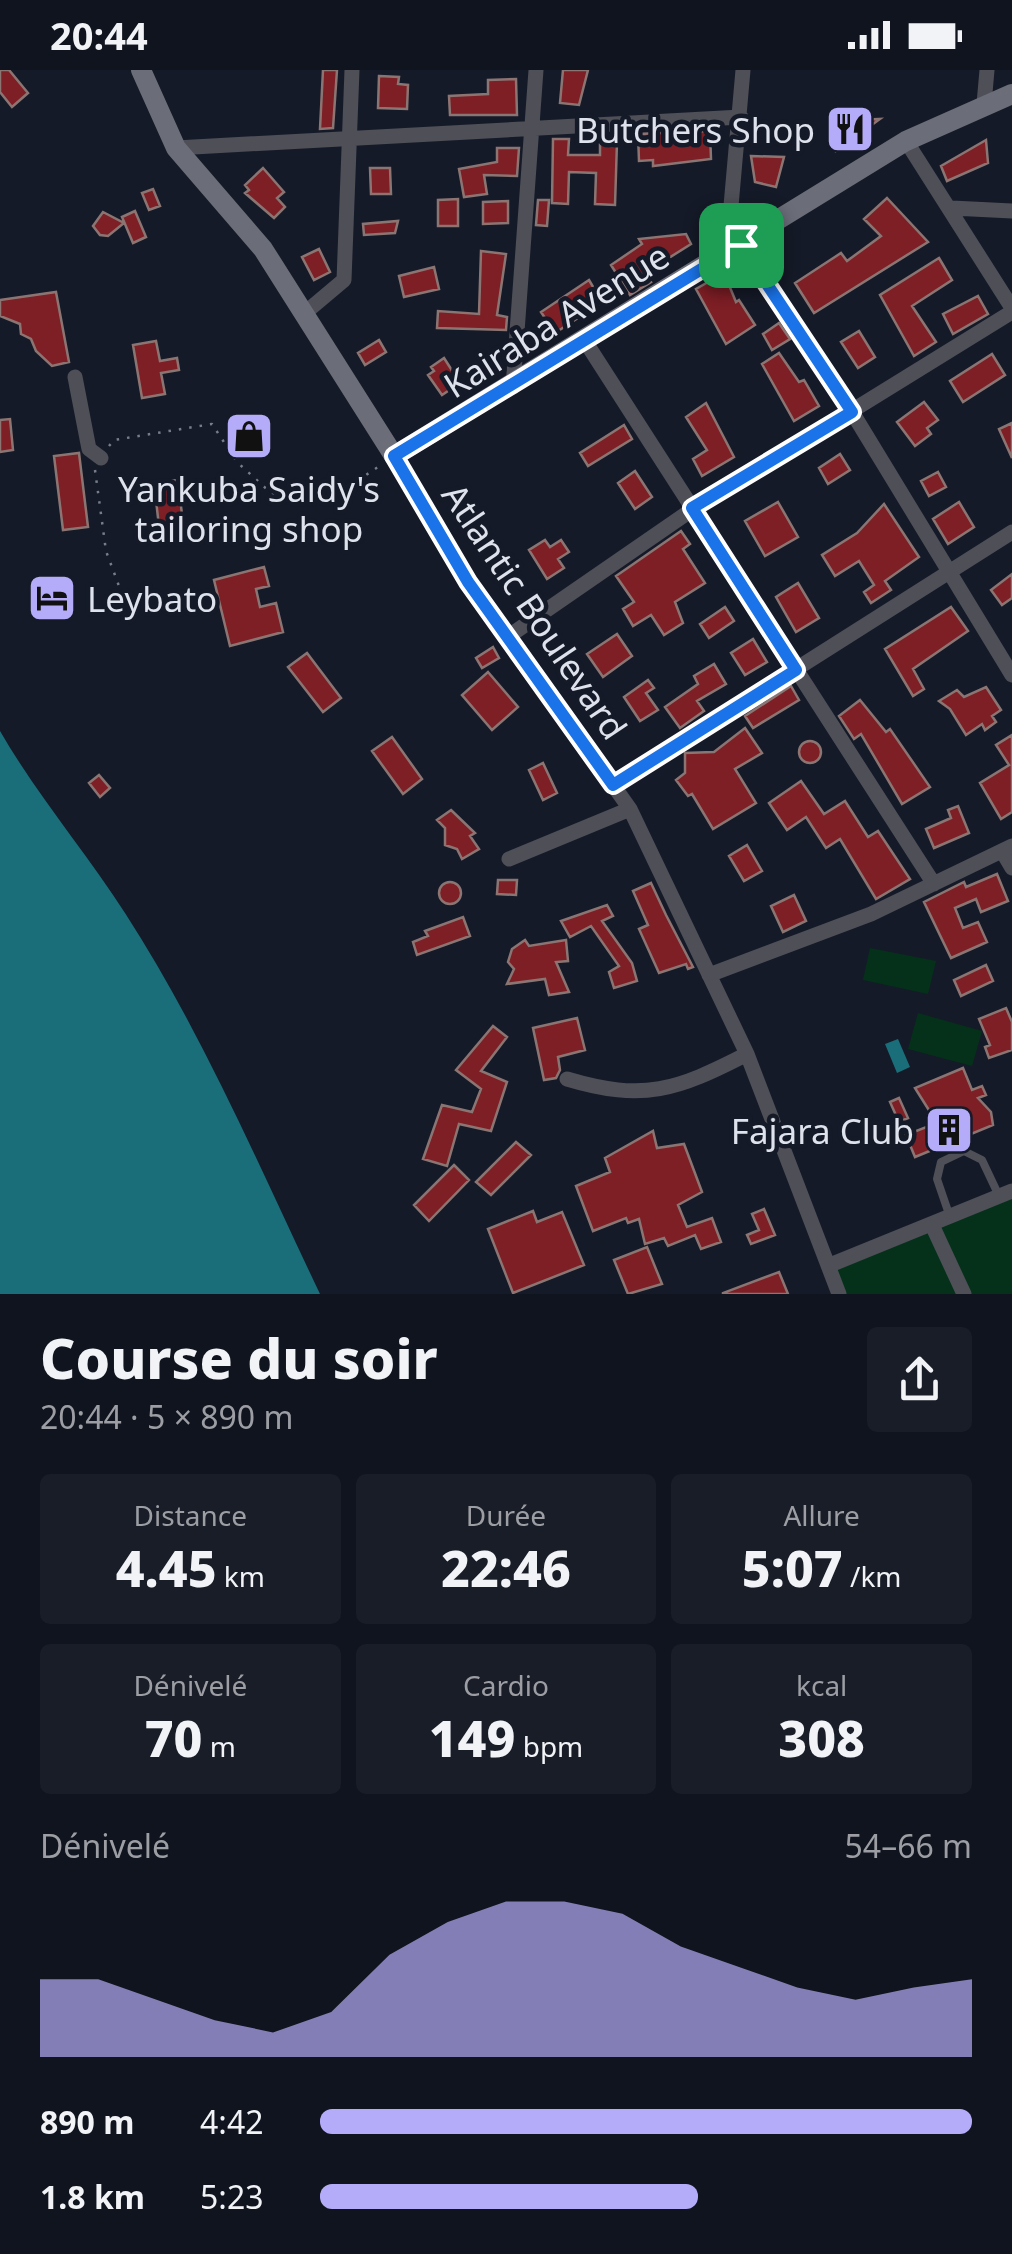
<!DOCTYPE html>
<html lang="fr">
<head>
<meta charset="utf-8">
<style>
	body { margin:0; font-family:"Noto Sans",sans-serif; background:#191d27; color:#f1f3f6; height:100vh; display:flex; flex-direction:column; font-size:38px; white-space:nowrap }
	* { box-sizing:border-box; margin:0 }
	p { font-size:32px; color:#9c9ea4 }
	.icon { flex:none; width:55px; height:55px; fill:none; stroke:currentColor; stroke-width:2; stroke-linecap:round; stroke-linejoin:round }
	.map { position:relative; height:1224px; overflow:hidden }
	.panel { display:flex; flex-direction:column; background:#10141e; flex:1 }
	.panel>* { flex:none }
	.pin { position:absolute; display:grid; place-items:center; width:85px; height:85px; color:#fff; margin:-42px; border-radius:20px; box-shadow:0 5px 15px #0006 }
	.round { display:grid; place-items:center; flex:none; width:105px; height:105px; border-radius:10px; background:#191d27 }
	.headline { display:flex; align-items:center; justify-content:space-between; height:170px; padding:0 40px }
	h1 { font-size:55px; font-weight:800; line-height:75px }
	.stats { display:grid; grid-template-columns:repeat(3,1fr); gap:15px; height:170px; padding:10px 40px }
	.stats div { display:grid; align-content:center; border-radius:10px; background:#191d27; text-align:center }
	.stats b { font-size:50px; font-weight:800 }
	.stats small { font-size:28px; font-weight:400 }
	.stats p { font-size:28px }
	.chart { height:280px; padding:20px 40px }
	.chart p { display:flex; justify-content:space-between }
	.chart svg { width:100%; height:180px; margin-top:10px; fill:#b5acf9; opacity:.7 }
	ul { padding:0 40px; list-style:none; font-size:32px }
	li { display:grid; grid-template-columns:160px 120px 1fr; align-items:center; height:75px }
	li i { height:25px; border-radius:12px; background:#b5acf9 }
	.status { display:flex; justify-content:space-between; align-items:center; height:70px; padding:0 50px; background:#10141e; direction:ltr }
	.status svg { height:28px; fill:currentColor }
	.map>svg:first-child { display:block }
</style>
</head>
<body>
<div class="status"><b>20:44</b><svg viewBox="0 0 49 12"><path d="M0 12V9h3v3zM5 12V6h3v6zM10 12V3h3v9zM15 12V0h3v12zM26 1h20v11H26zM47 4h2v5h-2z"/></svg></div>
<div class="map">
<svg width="1012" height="1224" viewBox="0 0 1012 1224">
	<rect width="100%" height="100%" fill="#151a28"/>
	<path fill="#05311a" d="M870 878 936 891 928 924 863 910Z
		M918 943 982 961 972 996 908 979Z
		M1012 1120V1224H839L830 1195Z"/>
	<path fill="#1a6e7a" d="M0 661C37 725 85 781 125 843 202 962 259 1096 320 1224H0Z
		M898 969 910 997 897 1003 885 974Z"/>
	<path fill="#7e1e25" stroke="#8b7573" stroke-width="2.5" d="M0 0H9L28 23 12 37 0 22Z
		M323 0H337L333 58 320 59Z
		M563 0H588L579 35 560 33Z
		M379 6 399 7 398 14 408 15 407 39 378 38Z
		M516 9 517 45H450L449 26 488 24V10Z
		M856 44V50L880 49 836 81 833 45Z
		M710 61 711 89 653 96V90L639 91 638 64Z
		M553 69H569L568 85H600V72H617L615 135 595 134 596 103 569 102 568 134 552 133Z
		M986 70 988 93 947 111 941 96Z
		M497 78H519L517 106 484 105 487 124 464 127 459 99 497 92Z
		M751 86 784 87 776 117 755 112Z
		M263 98 284 122 277 128 285 137 274 148 245 123 249 120 245 115Z
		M370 98H390L391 124H371Z
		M153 119 160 136 149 140 142 123Z
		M887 128 928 172 814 243 795 213 841 183 847 191 881 166 864 149Z
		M458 129V156H438V130Z
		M538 130H549L547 156 536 155Z
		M508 131V153L483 154V132Z
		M135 141 146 167 133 173 122 147Z
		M103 142 124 153 108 166 100 165 93 156Z
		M398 151 395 163 364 165 363 154Z
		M686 164 691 174 645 203 651 212 630 225 611 195 642 174 639 169Z
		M319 179 330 202 314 210 302 187Z
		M481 181 506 184 497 245 507 247 506 260 437 258 438 241 479 244Z
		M939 188 952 210 912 236 936 272 914 286 880 225Z
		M434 197 439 219 404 227 399 206Z
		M724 203 736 232 739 230 755 255 726 274 696 219Z
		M589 210 602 232 555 263 541 242Z
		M56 222 69 292 52 296 36 281 31 269 21 264 20 254 0 246V230Z
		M978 226 988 244 953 264 943 244Z
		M779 253 790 269 772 280 763 264Z
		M859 261 875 287 858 298 841 272Z
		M379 270 386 282 365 295 358 283Z
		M156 271 160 291 177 288 179 300 161 303 165 324 142 328 133 275Z
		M779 283 799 312 804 310 819 336 794 351 762 294Z
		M992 284 1005 305 963 332 950 311Z
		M444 288 460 313 442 325 428 305 434 301 431 297Z
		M924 332 938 350 927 358 931 364 915 376 897 352Z
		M706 333 734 387 702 406 693 389 707 380 686 347Z
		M10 349 13 380 0 382V350Z
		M1012 353V388L999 359Z
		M624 355 632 369 588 396 580 383Z
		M255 359 258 371 243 379 241 362Z
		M79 383 88 457 63 460 54 386Z
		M840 384 850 400 828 414 819 398Z
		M635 401 652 427 635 439 618 413Z
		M938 402 946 417 929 426 921 411Z
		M178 410 184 462 160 465 154 413Z
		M778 432 798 467 765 486 745 451Z
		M959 432 974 457 948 474 933 449Z
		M884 434 919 487 885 511 891 520 871 533 864 522 874 515 859 491 835 506 822 485 857 463Z
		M681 461 690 474 683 479 705 513 675 532 683 553 664 565 651 545 633 556 623 539 634 532 616 506Z
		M545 470 550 477 561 470 569 482 558 489 564 498 547 509 529 480Z
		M264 497 269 516 256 519 260 537 276 533 283 562 230 576 214 510Z
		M1012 504V528L1002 535 991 520Z
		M798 513 819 548 796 562 776 527Z
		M725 537 734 551 709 568 700 554Z
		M951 537 968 561 913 599 924 619 913 626 885 579Z
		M617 564 632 586 603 607 587 584Z
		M753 569 767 592 745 605 731 583Z
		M493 577 499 588 482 598 476 588Z
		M307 583 341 628 323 642 288 597Z
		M714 594 726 614 697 631 704 641 680 658 665 637 698 614 694 606Z
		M488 602 518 637 492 660 462 625Z
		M648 610 654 618 646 623 658 640 640 651 624 627Z
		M791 616 799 630 753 658 745 646Z
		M986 617 1001 640 992 646 996 652 985 660 982 654 966 665 950 639 939 631 957 620 964 627Z
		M860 630 886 662 890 659 930 717 902 734 861 664 854 669 839 646Z
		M745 658 762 683 735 699 756 733 713 759 692 724 688 726 676 710 685 703V683L714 682Z
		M1012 665V742L1001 749 980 713 1009 695 996 675Z
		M392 667 422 709 403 724 372 681Z
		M799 682a11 11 0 1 1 22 0a11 11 0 1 1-22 0Z
		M543 693 557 723 543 730 529 700Z
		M99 705 110 718 100 727 89 713Z
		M801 711 824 744 845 731 868 767 878 761 910 809 876 829 840 769 826 778 806 747 787 760 769 733Z
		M958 736 969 763 934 778 926 759 951 748 948 740Z
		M451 740 475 763 470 766 479 779 462 789 457 779 445 775V758L437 750Z
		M747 775 762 801 744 811 729 786Z
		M997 804 1008 831 981 842 976 829 955 838 963 858 978 852 987 872 951 888 924 832 964 812 966 817Z
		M498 810H517L516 825 497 824Z
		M439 823a11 11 0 1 1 22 0a11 11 0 1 1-22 0Z
		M651 813 666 845 693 897 688 899 686 894 659 903 639 859 648 855 633 821Z
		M794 825 806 851 783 862 771 836Z
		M607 835 613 846 602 851 632 893 637 911 614 918 609 902 619 896 591 856 570 867 561 851Z
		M463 847 470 866 417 885 413 872 428 866 425 861Z
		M525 870 529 876 566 870 568 891 556 892 569 922 549 925 545 909 507 914 514 899 508 892 512 879Z
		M986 895 993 911 961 926 954 910Z
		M1006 938 1012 952V980L989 988 985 977 990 975 979 949Z
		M577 948 585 980 558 987 560 1000 556 1008 544 1010 533 958Z
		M493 956 507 967 481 1001 507 1012 491 1061 459 1054 447 1096 423 1089 442 1035 472 1042 481 1019 456 1000Z
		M963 998 972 1020 982 1016 986 1025 978 1028 991 1042 993 1055 915 1087 906 1065 937 1053 915 1018Z
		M899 1028 908 1048 899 1052 890 1032Z
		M653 1061 657 1078 684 1074 702 1122 678 1135 687 1157 712 1148 721 1172 701 1179 695 1165 668 1176 664 1168 645 1174 639 1149 628 1153 626 1148 593 1161 576 1116 610 1102 605 1088Z
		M516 1072 531 1085 491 1125 476 1112Z
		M454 1095 469 1110 429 1151 414 1135Z
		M764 1139 775 1165 751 1174 747 1165 759 1160 752 1144Z
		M533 1141 537 1152 562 1142 584 1195 513 1223 488 1159Z
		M647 1177 662 1214 628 1224 614 1190Z
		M779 1202 788 1224H723V1223Z"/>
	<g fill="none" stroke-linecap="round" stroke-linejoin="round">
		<path stroke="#787d89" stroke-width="2.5" stroke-dasharray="2.5 8" stroke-linecap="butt" d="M109 376 114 370 212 354 237 392 282 433 336 425 381 395
			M95 400 106 481 129 543"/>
		<path stroke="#4e4f57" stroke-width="8" d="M950 1147 937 1109 941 1092 964 1081 982 1090 999 1126"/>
		<path stroke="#4e4f57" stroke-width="15" d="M743 0 731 136V151L741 175 852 342 1012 605
			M984 34 987 0
			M906 71 1012 238
			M176 78 741 47
			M952 138 1012 141
			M306 242 344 210 352 0
			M585 271 934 814
			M75 307 89 379 101 388
			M513 317 536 0
			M394 386 469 511 630 739 747 984 839 1224
			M509 566 693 439 1012 242
			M613 715 1012 462
			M1002 781 1012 798
			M509 789 630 739
			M709 905 871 844 1012 776
			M567 1009C644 1032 677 1020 747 984
			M932 1155 964 1224
			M830 1195 1012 1121"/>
		<path stroke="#6b6d79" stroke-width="20" d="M141 0 176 78 263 179 394 386 906 71 1012 24"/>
	</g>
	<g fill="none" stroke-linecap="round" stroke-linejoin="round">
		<g stroke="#fff" stroke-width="20">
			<path id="route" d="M741 175 852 342 692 438 796 600 613 715 468 512 394 386Z"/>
		</g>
		<use href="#route" stroke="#1a73e8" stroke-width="12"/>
	</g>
	<defs>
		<g id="restaurant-square" transform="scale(2.5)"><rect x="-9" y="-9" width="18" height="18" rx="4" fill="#b5acf9" stroke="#151a28"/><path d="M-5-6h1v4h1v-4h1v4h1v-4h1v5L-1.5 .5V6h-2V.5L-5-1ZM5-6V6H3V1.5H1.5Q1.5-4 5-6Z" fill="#111"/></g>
		<g id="shop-square" transform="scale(2.5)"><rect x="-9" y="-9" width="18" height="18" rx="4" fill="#b5acf9" stroke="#151a28"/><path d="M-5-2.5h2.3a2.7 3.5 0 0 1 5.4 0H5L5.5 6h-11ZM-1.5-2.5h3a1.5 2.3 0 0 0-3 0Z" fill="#111"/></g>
		<g id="hotel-square" transform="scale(2.5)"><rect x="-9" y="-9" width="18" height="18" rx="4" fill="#b5acf9" stroke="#151a28"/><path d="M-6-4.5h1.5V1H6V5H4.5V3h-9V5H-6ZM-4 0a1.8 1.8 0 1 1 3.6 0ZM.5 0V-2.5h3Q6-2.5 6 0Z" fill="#111"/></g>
		<g id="building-square" transform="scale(2.5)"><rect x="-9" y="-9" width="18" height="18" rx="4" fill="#b5acf9" stroke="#151a28"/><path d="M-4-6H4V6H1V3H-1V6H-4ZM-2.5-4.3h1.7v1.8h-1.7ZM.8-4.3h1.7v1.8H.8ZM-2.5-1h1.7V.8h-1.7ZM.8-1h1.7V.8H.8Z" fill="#111"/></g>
	</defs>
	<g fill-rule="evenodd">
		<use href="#restaurant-square" x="850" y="59"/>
		<use href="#shop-square" x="249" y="366"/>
		<use href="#hotel-square" x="52" y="528"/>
		<use href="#building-square" x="949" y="1060"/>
	</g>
	<g text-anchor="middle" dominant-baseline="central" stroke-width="9" stroke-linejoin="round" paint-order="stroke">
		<g font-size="35" fill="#dee2ec" stroke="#151a28" text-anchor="end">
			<text x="815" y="59">Butchers Shop</text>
			<text x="249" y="418" text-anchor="middle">Yankuba Saidy's<tspan x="249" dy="40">tailoring shop</tspan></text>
			<text x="87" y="528" text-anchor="start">Leybato</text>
			<text x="914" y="1060">Fajara Club</text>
		</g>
		<g font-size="35" fill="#dee2ec" stroke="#151a28">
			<text transform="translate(556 250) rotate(-32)">Kairaba Avenue</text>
			<text transform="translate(535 541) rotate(56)">Atlantic Boulevard</text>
		</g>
	</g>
</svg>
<div class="pin" style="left:741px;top:175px;background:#1e9e55"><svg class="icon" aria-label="arrive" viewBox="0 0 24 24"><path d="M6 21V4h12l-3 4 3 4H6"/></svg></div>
</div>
<section class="panel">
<div class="headline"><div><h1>Course du soir</h1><p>20:44 · 5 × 890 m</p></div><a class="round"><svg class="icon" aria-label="share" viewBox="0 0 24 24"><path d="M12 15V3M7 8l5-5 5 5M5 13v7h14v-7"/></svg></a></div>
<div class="stats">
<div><p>Distance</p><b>4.45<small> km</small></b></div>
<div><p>Durée</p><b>22:46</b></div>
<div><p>Allure</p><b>5:07<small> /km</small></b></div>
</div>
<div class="stats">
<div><p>Dénivelé</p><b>70<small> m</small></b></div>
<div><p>Cardio</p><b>149<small> bpm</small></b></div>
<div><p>kcal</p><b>308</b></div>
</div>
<div class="chart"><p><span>Dénivelé</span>54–66 m</p>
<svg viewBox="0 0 160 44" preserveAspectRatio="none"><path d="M0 44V25L10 25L20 30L30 35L40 38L50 33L60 19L70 11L80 6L90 6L100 9L110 17L120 22L130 27L140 30L150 27L160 25V44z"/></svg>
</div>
<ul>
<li><b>890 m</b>4:42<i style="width:100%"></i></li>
<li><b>1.8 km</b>5:23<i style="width:58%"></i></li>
</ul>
</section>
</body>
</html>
